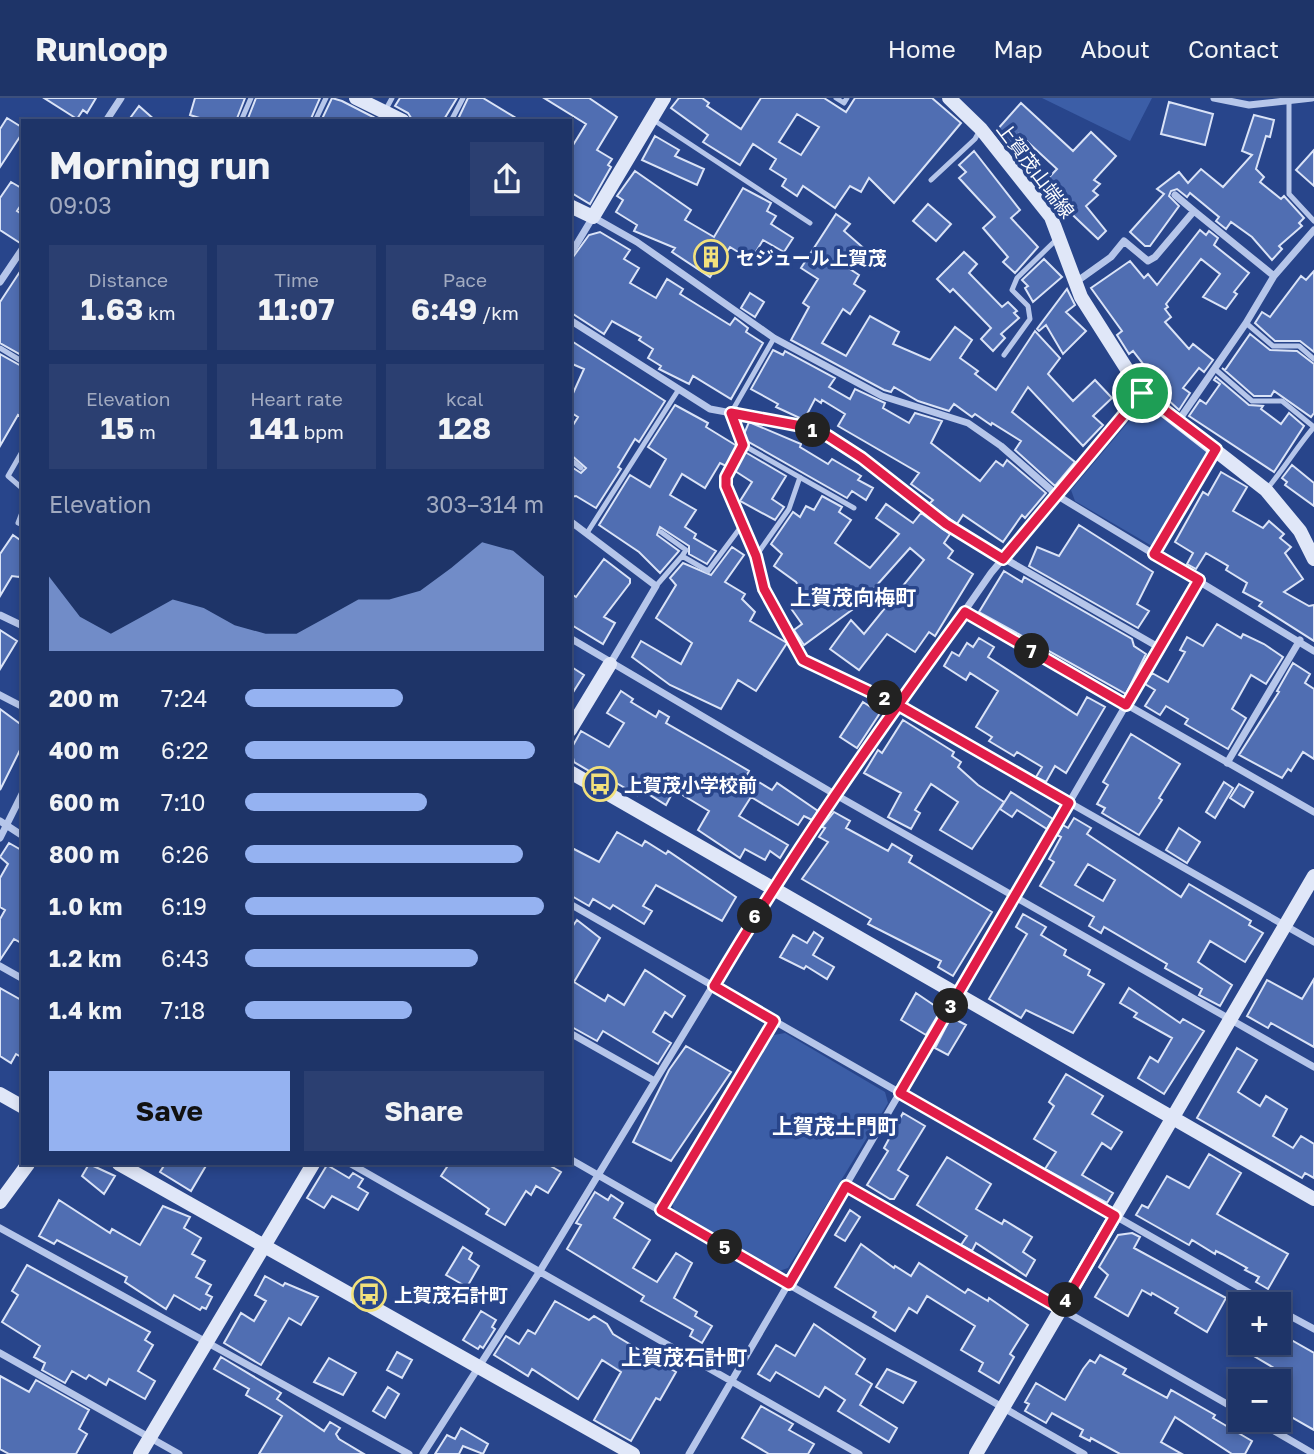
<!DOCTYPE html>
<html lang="en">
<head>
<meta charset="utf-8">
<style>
	body { margin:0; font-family:"Golos Text","Noto Sans JP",sans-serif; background:#2b3f71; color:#f1f3f6; height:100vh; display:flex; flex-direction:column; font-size:26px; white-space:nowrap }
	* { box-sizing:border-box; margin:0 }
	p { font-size:23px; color:#a1aac0 }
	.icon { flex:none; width:38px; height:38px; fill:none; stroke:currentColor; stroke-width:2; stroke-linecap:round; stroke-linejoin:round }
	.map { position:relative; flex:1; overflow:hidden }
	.side { position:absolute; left:21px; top:21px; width:551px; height:1046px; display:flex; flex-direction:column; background:#1e3468; border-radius:0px; box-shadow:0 4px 10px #0003,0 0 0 2px #3c4f7c }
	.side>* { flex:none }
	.fabs { position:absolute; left:1228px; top:1194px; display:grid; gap:14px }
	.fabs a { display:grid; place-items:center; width:63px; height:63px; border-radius:0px; background:#1e3468; box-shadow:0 4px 10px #0003,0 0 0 2px #3c4f7c; font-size:35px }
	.pin { position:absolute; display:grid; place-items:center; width:60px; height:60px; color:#fff; margin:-30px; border:4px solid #fff; border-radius:50%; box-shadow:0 2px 7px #0007 }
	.km { position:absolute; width:35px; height:35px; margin:-18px; border-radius:50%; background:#222; color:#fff; font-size:19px; line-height:35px; text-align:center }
	.round { display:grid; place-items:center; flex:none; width:74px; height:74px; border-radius:0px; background:#2b3f71 }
	.summary { display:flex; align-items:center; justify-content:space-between; height:119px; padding:0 28px }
	h1 { font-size:38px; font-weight:700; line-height:52px }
	.figures { display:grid; grid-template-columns:repeat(3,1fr); gap:10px; height:119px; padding:7px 28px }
	.figures div { display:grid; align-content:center; border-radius:0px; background:#2b3f71; text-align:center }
	.figures b { font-size:30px; font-weight:700 }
	.figures small { font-size:19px; font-weight:400 }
	.figures p { font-size:19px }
	.chart { height:196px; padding:14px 28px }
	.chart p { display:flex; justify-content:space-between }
	.chart svg { width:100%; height:126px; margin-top:7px; fill:#95b2f1; opacity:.7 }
	.cta { display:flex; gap:14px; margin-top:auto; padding:14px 28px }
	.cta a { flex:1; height:80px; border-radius:0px; background:#95b2f1; color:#111; font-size:28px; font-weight:700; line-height:80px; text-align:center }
	.cta a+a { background:#2b3f71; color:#f1f3f6 }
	ul { padding:0 28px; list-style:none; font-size:23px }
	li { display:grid; grid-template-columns:112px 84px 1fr; align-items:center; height:52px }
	li i { height:18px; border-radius:9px; background:#95b2f1 }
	header { display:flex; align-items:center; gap:42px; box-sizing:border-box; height:98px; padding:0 35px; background:#1e3468; border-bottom:2px solid #3c4f7c }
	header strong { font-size:33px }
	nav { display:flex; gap:38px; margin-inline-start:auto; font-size:24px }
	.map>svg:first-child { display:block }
</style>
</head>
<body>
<header>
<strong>Runloop</strong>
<nav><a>Home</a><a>Map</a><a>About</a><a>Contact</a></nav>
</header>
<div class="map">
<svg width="1314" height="1356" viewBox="0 0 1314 1356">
	<rect width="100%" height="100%" fill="#28458b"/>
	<path fill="#3c5ea7" d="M1042 0H1152L1130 43Z
		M1146 303 1208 352 1152 448 1075 403 1071 392Z
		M785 935 885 994 888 1005 788 1170 779 1173 674 1112 672 1104 774 937Z"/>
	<path fill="#506eb2" stroke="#dae3f7" stroke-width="2" fill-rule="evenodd" d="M44 0H96L87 15 83 12 77 21Z
		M195 0H245L236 23H209L190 17Z
		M256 0H320L310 23H247Z
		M332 0 342 3 381 23H321Z
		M400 0H457L443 23H413L408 15 395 8Z
		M468 0H483L521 23H465L459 19Z
		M544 0H589L617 19 597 52 612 61 608 67 611 69 590 106 570 94V52L586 26Z
		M679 0H702L709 5 707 8 741 31 761 0H824L846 14 855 0H932L961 25 894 105 869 80 861 94 850 88 835 110 803 88 797 98 782 88 786 81 770 71 776 61 753 46 740 67 703 44 708 37 671 10ZM797 16 819 29 801 57 779 44Z
		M1169 4 1213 16 1205 47 1161 36Z
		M1021 5 1073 53 1091 34 1116 58 1094 82 1100 86 1093 93 1098 97 1086 108 1106 133 1098 141 1057 102 1053 105 1040 89 1057 71 1019 36 1010 46 996 33Z
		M139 8 156 23H128Z
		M1254 17 1274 22 1270 39 1266 38 1256 71 1264 79 1260 84 1281 101 1284 98 1304 120 1299 125 1302 128 1279 148 1282 151 1272 162 1252 139 1231 124 1226 131 1216 123 1219 119 1190 95 1187 99 1177 91 1171 93 1169 98 1179 108 1150 148H1145L1130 134 1164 96 1157 91 1179 74 1188 85 1201 71 1223 89 1252 57 1242 53Z
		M7 20 23 30V34L0 69V31Z
		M655 38 679 52 675 58 704 71 697 87 642 62Z
		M1314 52V88L1296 72Z
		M974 53 1020 112 1011 120 1038 149 1015 175 1003 164 1008 159 983 130 995 119 959 80 966 74 959 67Z
		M635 73 691 112 685 122 714 139 743 90 771 105 767 113 776 118 771 126 793 140 784 154 763 142 751 162 730 149 710 179 672 154 675 150 634 133 637 127 616 114 623 102 617 98Z
		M11 84 23 91V104L17 113 23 117V144L20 145 0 132V100Z
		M928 106 951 126 936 143 913 123Z
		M836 116 850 126 844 133 867 153 850 171 859 177 854 186 865 193 850 216 843 211 822 245 846 258 870 218 899 234 893 246 930 262 955 229 972 242 960 260 978 273 975 276 996 292 1035 233 1060 260 1048 276 1073 303 1095 282 1112 300 1093 318 1103 327 1083 348 1028 289 1012 314 1075 364 1055 388 1015 352 1021 343 992 325 991 327 975 316 972 319 954 306 949 313 918 303 894 289 891 294 884 292 791 242 809 209 803 205 818 181 801 170Z
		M1200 132 1206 137 1209 133 1218 140 1214 147 1249 175 1234 194 1237 196 1226 211 1203 199 1220 176 1201 161 1166 206 1168 209 1165 211 1171 219 1165 224 1189 251 1193 246 1213 262 1204 274 1199 270 1183 290 1190 295 1179 312 1153 288 1157 284 1133 253 1129 256 1117 237 1122 233 1091 190 1130 163 1144 180 1148 176 1157 187Z
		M600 134 630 152 624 161 639 170 630 185 656 200 667 181 683 191 680 196 730 227 735 220 748 230 746 234 763 245 731 301 693 278 689 286 659 271 661 268 648 260 653 251 639 242 641 239 612 223 604 236 570 214V163L589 137Z
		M964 154 977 166 969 175 1002 209 1008 204 1017 213 1014 215 1019 220 1001 236 1005 240 993 253 981 241 991 230 953 191 950 194 937 181Z
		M1044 161 1062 179 1033 204 1025 190 1028 188 1022 182Z
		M23 169V258L0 245V204Z
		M1314 173V254L1300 243H1275L1255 225 1262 214 1270 219 1301 178 1306 182Z
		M1067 191 1075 207 1066 214 1086 233 1063 256 1046 227 1039 233 1037 231Z
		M750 195 764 204 755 219 741 210Z
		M1250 236 1270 252 1297 253 1314 266V315L1311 319 1274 293 1271 298H1254L1222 270 1225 272Z
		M570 242 665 303 639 344 635 341 618 369 621 371 596 410 576 398 570 399V368L581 375 586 370 570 356V332L578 319 570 314V302L584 271 570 265Z
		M773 252 783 257 785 253 835 280 829 289 850 301 855 291 885 305 883 310 909 325 915 315 942 323 931 345 980 383 996 363 1003 368 1007 362 1046 395 1025 420 1022 417 1003 444 963 417 957 426 929 406 933 402 911 386 919 375 838 328 845 316 822 302 821 305 815 301 804 322 776 309 778 306 751 291Z
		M0 256 23 269V320L18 317 0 348Z
		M1216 279 1249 307 1263 308 1261 311 1281 326 1289 315 1304 328 1274 374 1189 318 1200 302 1206 306 1220 286 1214 282Z
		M675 307 708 325 706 329 737 348 726 368 720 365 705 390 682 376 670 397 696 412 685 429 696 436 694 440 716 453 707 466 689 456V448L660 429 657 437 679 453 660 475 639 454 599 427 630 377 650 389 666 361 648 349Z
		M749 324 801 346 800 349 828 366 832 361 861 378 858 382 873 390 866 402 852 393 847 400 747 343 744 336Z
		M745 354 786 378 772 401 784 409 775 422 740 403 752 384 735 373Z
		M1292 367 1314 385V408L1285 387 1287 384 1282 380Z
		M1221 374 1247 389 1233 413 1263 430 1269 423 1284 436 1280 440 1291 449 1285 455 1303 481 1284 494 1309 508 1314 507V543L1259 508 1262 504 1243 494 1247 485 1226 472 1228 468 1206 455 1196 471 1187 466 1193 455 1175 444 1203 394 1208 397Z
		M822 398 842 409 839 414 851 422 835 445 870 470 899 436 876 420 886 406 913 425 921 415 950 436 944 445 953 453 948 460 973 476 935 538 929 534 915 554 887 536 859 572 830 551 851 522 864 536 924 462 910 450 860 506 804 547 794 532 802 526 790 509 805 498 796 484 774 468 782 456 771 446 793 414 800 419 806 408 814 412Z
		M1079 427 1153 474 1137 506 1149 513 1138 530 1029 468 1037 449 1059 458Z
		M13 437 23 444V473L19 479 12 478 0 498V456Z
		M732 449 744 457 725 484 745 496 742 501 755 514 750 523 787 545 756 593 738 582 721 611 670 587 632 559 641 543 681 566 692 545 656 520 676 487 670 480 683 465 711 477Z
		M604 461 630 481V485L604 519 615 525 603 546 570 526V495L576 499Z
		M1004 473 1022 484 1024 479 1132 541 1134 548 1146 556 1126 596 979 514Z
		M1217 526 1241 540 1243 536 1264 546 1283 559 1266 586 1251 577 1232 611 1246 620 1228 651 1185 626 1188 621 1166 608 1160 617 1145 608 1155 592 1145 586 1152 575 1168 584 1185 554 1180 552 1187 539 1203 548Z
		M0 532 17 543 0 571Z
		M979 540 994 549 988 559 1077 617 1087 599 1105 609 1066 675 1055 668 1046 684 1036 679 1042 669 1017 654 1014 658 989 643 992 639 976 629 998 593 970 575 966 582 944 568 952 554 959 558 967 545 973 549Z
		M1293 565 1310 576 1305 585 1314 591V661L1303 654 1291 673 1288 671 1282 680 1239 657 1279 594 1277 593Z
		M570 568 584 577 570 599Z
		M621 593 633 601 631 604 656 619 659 613 669 619 666 625 727 660 749 673 747 677 772 692 777 685 818 713 812 722 804 718 798 727 751 699 739 718 788 747 780 760 770 753 765 762 745 751 740 760 698 732 709 713 674 692 666 707 640 691 637 697 613 683 611 686 574 664 571 651 581 633 609 649 624 625 607 615Z
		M863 604 880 615 857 650 840 639Z
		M0 611 23 628V646L0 692Z
		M903 622 954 654 952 658 961 664 958 669 978 687 1004 704 972 751 940 732 958 704 931 686 915 712 920 715 911 731 888 719 901 695 864 675 878 652 882 655Z
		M1131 636 1180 666 1159 700 1162 702 1139 737 1102 715 1105 710 1097 706 1108 687 1103 684Z
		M1224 684 1233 690 1215 720 1206 714Z
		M1239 686 1253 694 1244 709 1230 700Z
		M1011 694 1053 721 1047 731 1017 712 1012 719 1000 711Z
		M834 714 850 723 846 730 888 753 892 746 912 758 909 764 992 814 953 878 938 869 941 863 868 826 871 821 802 781 828 744 819 739 825 730 822 729Z
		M1074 720 1091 730 1087 736 1181 799 1189 786 1251 823 1249 827 1263 835 1245 864 1210 843 1198 864 1232 887 1220 908 1199 897 1202 891 1165 870 1167 866 1104 829 1101 835 1089 828 1094 819 1040 788 1054 764 1049 761 1061 739 1057 737 1063 727 1068 730ZM1088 766 1115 782 1103 803 1075 787Z
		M1179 730 1200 744 1187 765 1166 752Z
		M617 734 642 748 645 743 666 756 668 753 736 799 722 823 656 787 643 808 652 813 644 826 613 807 610 811 593 801 589 808 570 797V749L599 764Z
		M9 745 23 753V846L14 841 0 862V821L5 812 0 809V780L8 766 0 759Z
		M1023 816 1046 829 1041 837 1066 852 1064 857 1090 872 1088 877 1104 886 1073 935 1026 912 1021 920 989 901 1027 836 1016 829Z
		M577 822 600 840 574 884 605 903 608 897 624 907 645 872 685 898 672 919 665 914 653 934 671 945 658 966 603 933 597 943 570 928V832Z
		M814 834 823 840 813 857 834 869 827 881 806 868 804 871 780 859 793 837 807 845Z
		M1314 881V949L1271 925 1268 930 1247 918 1267 882 1302 901Z
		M0 890 23 903V960L16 956 11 965 0 958Z
		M1129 890 1180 925 1183 921 1204 933 1164 996 1138 980 1150 959 1158 964 1172 940 1134 919 1137 915 1120 905Z
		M916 895 941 912 926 937 901 922Z
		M951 919 966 927 948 957 935 950Z
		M686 948 731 974 671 1063 633 1044 669 972Z
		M1237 950 1257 962 1238 994 1260 1008 1266 998 1287 1011 1273 1038 1293 1050 1301 1038 1314 1046V1080L1305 1075 1302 1080 1197 1020Z
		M1066 976 1103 998 1092 1016 1122 1034 1111 1051 1102 1045 1082 1077 1113 1095 1107 1105 1045 1071 1056 1054 1034 1041 1054 1008 1049 1004Z
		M903 1015 925 1028 898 1072 908 1078 894 1101H890L867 1087 888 1053 884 1050Z
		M1209 1056 1241 1075 1217 1116 1288 1156 1268 1191 1256 1184 1259 1179 1245 1172 1247 1170 1222 1156 1216 1153 1215 1156 1192 1142 1189 1147 1136 1117 1142 1107 1148 1110 1167 1078 1189 1090Z
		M947 1059 991 1086 976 1111 1002 1126 1004 1122 1032 1139 1023 1154 1035 1162 1026 1178 976 1145 972 1153 961 1147 967 1138 917 1107Z
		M89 1066 115 1078 104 1096 82 1078Z
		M165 1066H207L191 1093 160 1074Z
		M449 1066H547L561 1074 548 1095 536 1088 531 1097 526 1093 505 1127 486 1116 489 1111 441 1078Z
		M327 1067 349 1080 353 1075 363 1081 358 1089 368 1095 358 1112 332 1098 324 1110 307 1100Z
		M595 1094 608 1102 611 1097 623 1105 614 1120 650 1142 633 1170 657 1184 676 1155 692 1165 674 1200 697 1214 695 1218 712 1228 702 1245 690 1238 693 1232 641 1203 644 1198 567 1151 581 1127 576 1125Z
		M59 1102 110 1135 112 1131 140 1147 163 1108 190 1119 184 1130 201 1140 192 1156 205 1163 196 1179 211 1187 206 1196 212 1199 206 1211 202 1209 200 1212 174 1197 166 1211 125 1184 127 1179 57 1142 54 1146 39 1138Z
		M850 1112 860 1119 845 1143 835 1137Z
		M1132 1135 1140 1139 1134 1150 1226 1200 1207 1234 1175 1215 1178 1210 1152 1195 1151 1197 1142 1192 1128 1218 1095 1199 1108 1177 1099 1169 1118 1137Z
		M861 1146 894 1170 895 1168 911 1178 919 1165 965 1195 968 1191 988 1203 989 1200 1028 1227 1010 1256 1014 1259 999 1285 979 1273 983 1265 961 1252 975 1228 927 1198 917 1215 909 1210 895 1233 873 1219 876 1214 835 1189Z
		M463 1149 472 1155 469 1161 479 1168 467 1189 446 1177Z
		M27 1167 150 1234 145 1242 153 1247 138 1273 155 1283 145 1301 109 1281 106 1287 89 1277 86 1281 72 1273 65 1285 42 1272 45 1265 34 1259 40 1248 2 1224 18 1197 12 1193Z
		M265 1178 283 1188 285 1185 318 1199 301 1227 289 1220 261 1267 224 1245 241 1215 254 1223 266 1203 255 1197Z
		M555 1203 589 1222 594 1218 607 1226 613 1236 676 1274 660 1302 656 1300 631 1343 594 1322 621 1274 602 1262 578 1301 532 1271 528 1278 494 1257 506 1238 519 1246 528 1232 535 1236Z
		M481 1213 496 1222 492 1229 495 1231 483 1250 480 1248 478 1251 463 1242Z
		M814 1226 865 1261 856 1276 872 1286 860 1307 897 1330 889 1344 838 1313 845 1302 825 1289 819 1299 776 1274 770 1283 758 1276 776 1247 795 1258Z
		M1279 1235 1314 1255V1332L1279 1312 1281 1274 1252 1257 1255 1252 1240 1244H1279Z
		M397 1254 412 1262 402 1280 387 1272Z
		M1100 1257 1126 1271 1123 1276 1167 1300 1171 1292 1215 1317 1213 1320 1252 1343 1245 1356H1232L1175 1319 1161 1344 1182 1356H1120L1091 1340 1090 1343 1080 1338 1083 1332 1052 1315 1046 1325 1025 1313 1029 1306 1025 1304 1036 1285 1065 1302 1083 1271 1090 1262 1095 1265Z
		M221 1259 281 1295 277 1301 324 1333 330 1324 340 1330 336 1336 339 1341 364 1356H259L282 1318 246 1297 249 1291 214 1271Z
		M329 1260 356 1275 343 1297 314 1284Z
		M887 1271 916 1284 903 1305 876 1289Z
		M0 1278 29 1294 36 1282 89 1312 79 1331 87 1336 76 1356H9L0 1351Z
		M388 1289 399 1296 385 1320 373 1313Z
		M761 1308 793 1326 789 1332 814 1346 808 1356H769L742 1340Z
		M461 1330 488 1346 483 1356 463 1348 459 1356H435L447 1337 455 1341Z"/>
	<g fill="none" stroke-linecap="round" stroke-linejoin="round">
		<path stroke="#b6c6ea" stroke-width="5" d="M836 0 844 5 847 0
			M1289 4V96L1314 123
			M385 13 392 0
			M652 21 810 125
			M241 23 251 0
			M315 23 326 0
			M451 23 463 0
			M931 82 975 41 980 32
			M1246 225 1273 248H1299L1314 261
			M0 250 23 264
			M1004 257 1030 221 1028 208 1012 192 1017 180 1058 140
			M1215 271 1252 303H1282L1314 329
			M743 347 854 410
			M23 352 8 378 23 391
			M570 361 581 370
			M1266 392C1284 371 1296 350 1314 329
			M23 412 18 425 23 427
			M661 434 686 452 682 458
			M587 435 679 291
			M1154 456 1214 354
			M756 458 726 388V379L743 347 731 315 774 240
			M756 458 789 411 800 379
			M656 488 682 458 708 473 743 426"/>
		<path stroke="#b6c6ea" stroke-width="7" d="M1214 0 1249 7 1312 0
			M106 23 121 0
			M1175 97 1194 113
			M570 157 593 119 637 144 774 240 882 298 968 325 1001 348 1058 398 1314 553
			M0 184 23 150
			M1076 184 1111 159 1124 143 1148 163 1155 159 1194 113 1274 178
			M570 222 710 311 807 329 828 338 862 360 946 427 1160 550
			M1179 322 1246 225 1274 178 1314 132
			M570 423 656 488 610 566
			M756 458 764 490 803 563 898 607 1314 844
			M965 514 1314 714
			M0 517 23 528
			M570 540 836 697 1314 969
			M0 597 23 609
			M1227 665 1300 542
			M0 723 23 738
			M0 740 23 694
			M570 806 1269 1206
			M0 868 23 881
			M570 935 653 982
			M570 1061 1084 1356
			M351 1066 859 1356
			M846 1088 1241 1314
			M661 1112 774 923
			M0 1130 409 1356
			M1279 1212 1314 1231
			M0 1255 179 1356
			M1254 1321 1314 1356
			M423 1356 540 1173 772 790 991 475 1142 295
			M689 1356 1199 482"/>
		<path stroke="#e0e7f8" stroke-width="14" d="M356 0 403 23
			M949 0 981 31 1051 119 1081 199 1142 295 1266 392 1300 433 1314 461
			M570 108 593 119 664 0
			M570 632 610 566
			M570 674 1314 1101
			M0 996 23 1009
			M119 1066 633 1356
			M0 1104 28 1066
			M140 1356 313 1066
			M976 1356 1314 778"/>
	</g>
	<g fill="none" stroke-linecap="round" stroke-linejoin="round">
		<g stroke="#fff" stroke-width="14">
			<path id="route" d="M1142 295 1003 461 946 426 862 360 828 338 807 329 731 315 743 347 726 379V388L756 458 764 491 803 562 898 607 1069 705 900 995 1115 1118 1061 1211 846 1088 789 1186 661 1112 774 923 714 888C790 759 876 636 965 514L1126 607 1199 482 1154 456 1216 351 1142 295"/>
		</g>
		<use href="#route" stroke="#e11d48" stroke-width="9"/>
	</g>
	<defs>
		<g id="building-ring" transform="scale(1.75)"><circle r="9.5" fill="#28458b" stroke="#f2e17c" stroke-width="1.5"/><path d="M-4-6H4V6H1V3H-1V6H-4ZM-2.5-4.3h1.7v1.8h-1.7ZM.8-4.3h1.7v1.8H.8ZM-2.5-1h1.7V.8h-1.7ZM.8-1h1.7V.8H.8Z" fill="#f2e17c"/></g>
		<g id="bus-ring" transform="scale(1.75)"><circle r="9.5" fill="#28458b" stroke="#f2e17c" stroke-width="1.5"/><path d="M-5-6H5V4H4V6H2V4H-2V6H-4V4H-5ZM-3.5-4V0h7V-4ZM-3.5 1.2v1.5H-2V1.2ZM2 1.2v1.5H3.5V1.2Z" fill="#f2e17c"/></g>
	</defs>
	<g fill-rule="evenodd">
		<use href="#building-ring" x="711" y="159"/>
		<use href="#bus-ring" x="600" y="686"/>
		<use href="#bus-ring" x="369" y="1196"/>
	</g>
	<g text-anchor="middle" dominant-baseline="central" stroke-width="7" stroke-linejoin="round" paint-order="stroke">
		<g font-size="19" fill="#fff" stroke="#28458b">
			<text transform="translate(1036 72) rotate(53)">上賀茂山端線</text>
		</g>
		<g font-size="19" font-weight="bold" fill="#fff" stroke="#28458b" text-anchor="start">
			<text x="736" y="159">セジュール上賀茂</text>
			<text x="624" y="686">上賀茂小学校前</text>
			<text x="394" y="1196">上賀茂石計町</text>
		</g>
		<g font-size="21" font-weight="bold" fill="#fff" stroke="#28458b">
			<text x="853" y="499">上賀茂向梅町</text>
			<text x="835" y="1028">上賀茂土門町</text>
			<text x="684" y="1259">上賀茂石計町</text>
		</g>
	</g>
</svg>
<div class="fabs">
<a>+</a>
<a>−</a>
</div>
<div class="pin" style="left:1142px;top:295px;background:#1e9e55"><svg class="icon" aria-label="arrive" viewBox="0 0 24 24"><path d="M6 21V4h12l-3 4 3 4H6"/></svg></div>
<b class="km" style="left:813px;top:332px">1</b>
<b class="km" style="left:885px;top:600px">2</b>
<b class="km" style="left:951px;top:908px">3</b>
<b class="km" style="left:1066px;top:1202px">4</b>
<b class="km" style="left:725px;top:1149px">5</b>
<b class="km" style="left:755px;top:818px">6</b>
<b class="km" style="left:1032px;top:553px">7</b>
<section class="side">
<div class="summary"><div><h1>Morning run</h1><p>09:03</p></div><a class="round"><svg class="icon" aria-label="share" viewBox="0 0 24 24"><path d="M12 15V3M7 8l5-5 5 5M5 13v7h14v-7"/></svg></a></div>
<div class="figures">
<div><p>Distance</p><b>1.63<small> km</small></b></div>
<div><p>Time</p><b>11:07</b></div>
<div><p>Pace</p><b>6:49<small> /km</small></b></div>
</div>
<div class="figures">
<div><p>Elevation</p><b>15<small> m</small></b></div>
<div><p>Heart rate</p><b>141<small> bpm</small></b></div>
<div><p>kcal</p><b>128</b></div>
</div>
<div class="chart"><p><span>Elevation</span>303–314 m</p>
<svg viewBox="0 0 160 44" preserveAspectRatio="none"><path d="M0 44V18L10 32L20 38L30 32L40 26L50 29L60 35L70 38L80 38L90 32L100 26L110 26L120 23L130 15L140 6L150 9L160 18V44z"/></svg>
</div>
<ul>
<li><b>200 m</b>7:24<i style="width:53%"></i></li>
<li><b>400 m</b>6:22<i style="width:97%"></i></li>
<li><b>600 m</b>7:10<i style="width:61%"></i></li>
<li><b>800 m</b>6:26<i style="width:93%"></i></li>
<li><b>1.0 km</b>6:19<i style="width:100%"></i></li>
<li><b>1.2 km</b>6:43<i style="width:78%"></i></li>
<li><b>1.4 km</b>7:18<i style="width:56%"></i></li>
</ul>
<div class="cta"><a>Save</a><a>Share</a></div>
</section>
</div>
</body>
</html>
